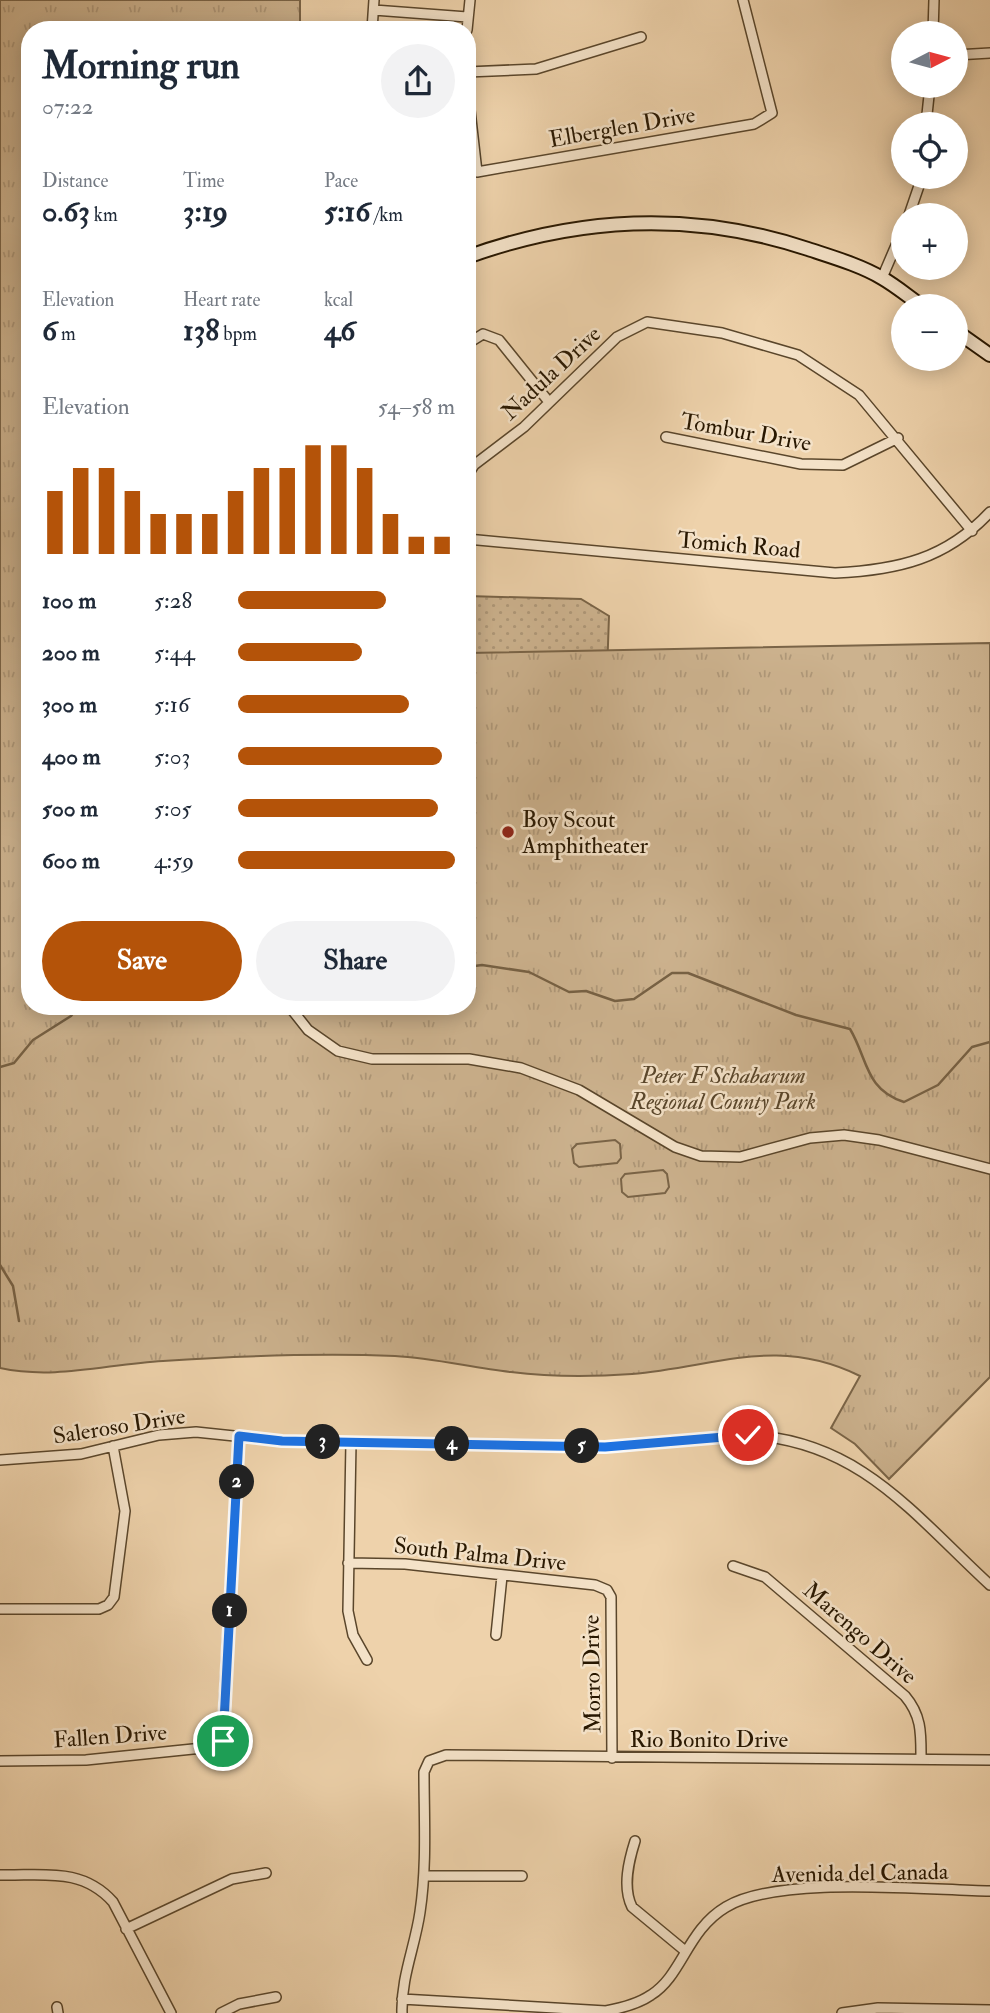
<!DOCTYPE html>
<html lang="en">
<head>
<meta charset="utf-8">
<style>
	body { margin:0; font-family:"IM FELL Double Pica",serif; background:#f2f2f3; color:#1f2937; height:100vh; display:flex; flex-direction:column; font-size:26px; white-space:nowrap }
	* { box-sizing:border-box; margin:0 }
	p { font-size:23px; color:#747a83 }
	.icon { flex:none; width:38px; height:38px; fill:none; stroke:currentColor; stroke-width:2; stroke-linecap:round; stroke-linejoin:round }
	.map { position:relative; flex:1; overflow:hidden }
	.details { position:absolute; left:21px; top:21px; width:455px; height:994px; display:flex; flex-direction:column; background:#fff; border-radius:28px; box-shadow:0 4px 18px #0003 }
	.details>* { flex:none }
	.needle { width:46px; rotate:84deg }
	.fabs { position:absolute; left:891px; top:21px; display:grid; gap:14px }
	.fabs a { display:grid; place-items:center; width:77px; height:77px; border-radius:50%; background:#fff; box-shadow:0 4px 18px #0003; font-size:35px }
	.pin { position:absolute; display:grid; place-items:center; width:60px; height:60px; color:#fff; margin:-30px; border:4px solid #fff; border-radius:50%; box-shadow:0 2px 7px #0007 }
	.km { position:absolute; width:35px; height:35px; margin:-18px; border-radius:50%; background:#222; color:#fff; font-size:19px; line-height:35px; text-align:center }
	.round { display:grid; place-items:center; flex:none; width:74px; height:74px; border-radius:37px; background:#f2f2f3 }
	.head { display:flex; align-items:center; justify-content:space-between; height:119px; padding:0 21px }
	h1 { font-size:38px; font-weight:700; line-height:52px }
	.figures { display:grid; grid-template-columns:repeat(3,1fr); gap:10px; height:119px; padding:7px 21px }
	.figures div { display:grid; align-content:center }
	.figures b { font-size:30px; font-weight:700 }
	.figures small { font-size:19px; font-weight:400 }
	.figures p { font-size:19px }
	.chart { height:196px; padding:14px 21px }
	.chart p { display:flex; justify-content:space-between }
	.chart svg { width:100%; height:126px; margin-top:7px; stroke:#b45309; stroke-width:6 }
	.cta { display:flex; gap:14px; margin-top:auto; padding:14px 21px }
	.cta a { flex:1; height:80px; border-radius:42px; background:#b45309; color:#fff; font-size:28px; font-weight:700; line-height:80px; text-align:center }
	.cta a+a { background:#f2f2f3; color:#1f2937 }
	ul { padding:0 21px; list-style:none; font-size:23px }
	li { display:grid; grid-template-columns:112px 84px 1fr; align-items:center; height:52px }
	li i { height:18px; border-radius:9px; background:#b45309 }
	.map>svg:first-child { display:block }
</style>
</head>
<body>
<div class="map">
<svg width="990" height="2013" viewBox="0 0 990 2013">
	<defs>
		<pattern id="grass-dots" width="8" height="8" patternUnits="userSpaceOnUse" patternTransform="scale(1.75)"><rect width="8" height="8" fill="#ccb28e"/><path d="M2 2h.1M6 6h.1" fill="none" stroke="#af9879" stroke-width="1.8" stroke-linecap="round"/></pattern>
		<pattern id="park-tufts" width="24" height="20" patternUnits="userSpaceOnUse" patternTransform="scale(1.75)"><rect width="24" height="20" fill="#ccb28e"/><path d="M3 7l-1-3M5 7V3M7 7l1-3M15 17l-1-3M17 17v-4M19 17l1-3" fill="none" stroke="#af9879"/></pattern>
	</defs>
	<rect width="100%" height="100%" fill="#eed2ab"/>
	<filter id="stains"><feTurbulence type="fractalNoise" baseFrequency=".00286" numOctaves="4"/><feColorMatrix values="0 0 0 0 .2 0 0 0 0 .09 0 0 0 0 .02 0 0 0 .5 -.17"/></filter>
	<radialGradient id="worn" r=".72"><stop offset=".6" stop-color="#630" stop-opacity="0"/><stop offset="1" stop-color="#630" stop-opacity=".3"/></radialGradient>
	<path fill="url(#grass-dots)" stroke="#7a6447" stroke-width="2" d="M467 596 581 599 609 616 607 673 467 706Z"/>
	<path fill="url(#park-tufts)" stroke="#7a6447" stroke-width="2" d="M0 0H300V30H30V1006H467V653L990 643V1377L889 1479 855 1444 831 1428 860 1376C777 1335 717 1367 632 1374 593 1377 550 1377 511 1372 473 1368 434 1358 395 1356 319 1353 239 1356 163 1361 107 1364 55 1380 0 1368Z"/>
	<path fill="#ccb28e" stroke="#7a6447" stroke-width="2" d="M615 1140 620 1144 621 1158 617 1163 579 1167 574 1163 572 1149 577 1144Z
		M663 1170 667 1174 669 1187 665 1193 628 1197 622 1192 621 1179 625 1174Z"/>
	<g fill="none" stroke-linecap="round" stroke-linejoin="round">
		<path stroke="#776144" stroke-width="2.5" d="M467 967 482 965 529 972 569 992 586 991 615 1001 634 999 672 973H688L796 1015 850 1029C868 1059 865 1090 904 1102L938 1085 972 1047 990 1042
			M0 1067 14 1063 33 1040 71 1016 78 1006
			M0 1265 13 1286 19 1321"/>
		<g stroke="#5a462b" stroke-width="12">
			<path id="street" d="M374 10 467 17
				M372 30 374 0
				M467 30 470 0
				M933 33 934 0
				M956 55 990 53
				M467 72 536 69 641 37
				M467 84 477 172 754 124 772 113 743 0
				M926 124 930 86
				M909 215 922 177
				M882 278 903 229
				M467 344 483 334 499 340 549 402
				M666 437 801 464 843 465 898 438
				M467 476 474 465 524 427 617 337 647 322 722 333 798 355 859 395 972 531
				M467 539 835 573C898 570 946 559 990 512
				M289 1006 308 1030 338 1051 372 1059H469L521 1068 579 1090 675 1147 701 1156 740 1157 810 1138 844 1135 879 1140 990 1169
				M351 1442 348 1611 353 1635 367 1660
				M0 1460 81 1454 159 1435 196 1432 282 1441 605 1447 748 1435C860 1441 913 1514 990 1585
				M348 1563 405 1564 595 1585 607 1590 611 1597 612 1758
				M733 1566 765 1577 905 1696C922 1716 921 1734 921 1759
				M0 1609H99L108 1605 114 1597 125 1511 113 1446
				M496 1635 502 1576
				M0 1761 86 1760 222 1746 239 1436
				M635 1841C629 1860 622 1887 632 1907L684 1950
				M0 1875C43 1876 82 1867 113 1902L171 2013
				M424 1876H522
				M126 1929 232 1879 266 1873
				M402 1999 606 2011C622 2008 638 2004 651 1995 682 1976 687 1930 726 1907 779 1875 925 1890 990 1891
				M57 2007 58 2013
				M221 2013 239 2004 276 1997
				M402 2013C401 1977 415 1947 420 1912 427 1866 424 1818 424 1772L429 1761 446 1755 990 1760
				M842 2013 878 2008 990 2010"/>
		</g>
		<g stroke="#281700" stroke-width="16">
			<path id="secondary" d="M467 257C580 216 694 211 808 249 832 257 860 265 882 278 896 286 909 297 922 306
				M956 331 990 355"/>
		</g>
		<use href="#street" stroke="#f4e2c8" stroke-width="9"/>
		<use href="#secondary" stroke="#f4e2c8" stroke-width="12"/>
	</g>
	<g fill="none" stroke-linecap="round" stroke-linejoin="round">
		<g stroke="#fff" stroke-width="14">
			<path id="route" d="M223 1741 239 1436 282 1441 605 1447 748 1435"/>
		</g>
		<use href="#route" stroke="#1a73e8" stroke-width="9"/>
	</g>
	<circle fill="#8f2418" stroke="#f4e2c8" stroke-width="2.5" cx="508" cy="832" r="7"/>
	<g text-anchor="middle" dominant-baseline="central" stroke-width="5" stroke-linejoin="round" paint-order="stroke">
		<g font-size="23" fill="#281700" stroke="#f4e2c8">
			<text transform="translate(622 127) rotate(-10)">Elberglen Drive</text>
			<text transform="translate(551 373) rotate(-43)">Nadula Drive</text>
			<text transform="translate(746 432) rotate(10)">Tombur Drive</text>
			<text transform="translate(739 545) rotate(5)">Tomich Road</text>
			<text transform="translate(119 1426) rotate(-9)">Saleroso Drive</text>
			<text transform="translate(480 1554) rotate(6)">South Palma Drive</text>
			<text transform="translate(860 1633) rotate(41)">Marengo Drive</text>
			<text transform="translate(592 1674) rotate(-91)">Morro Drive</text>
			<text transform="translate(110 1736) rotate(-4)">Fallen Drive</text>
			<text x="709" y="1739">Rio Bonito Drive</text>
			<text transform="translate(860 1873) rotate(-1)">Avenida del Canada</text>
		</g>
		<g font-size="23" fill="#281700" stroke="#f4e2c8" text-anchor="start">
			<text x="522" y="819">Boy Scout<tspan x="522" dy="26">Amphitheater</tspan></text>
		</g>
		<g font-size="23" font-style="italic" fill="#59462b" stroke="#f4e2c8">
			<text x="723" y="1075">Peter F Schabarum<tspan x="723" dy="26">Regional County Park</tspan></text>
		</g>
	</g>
	<rect width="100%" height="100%" filter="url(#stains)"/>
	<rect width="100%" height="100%" fill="url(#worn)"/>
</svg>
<div class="fabs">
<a><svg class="needle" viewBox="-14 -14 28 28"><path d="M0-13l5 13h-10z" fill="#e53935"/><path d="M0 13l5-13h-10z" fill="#747a83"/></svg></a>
<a><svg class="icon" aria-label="locate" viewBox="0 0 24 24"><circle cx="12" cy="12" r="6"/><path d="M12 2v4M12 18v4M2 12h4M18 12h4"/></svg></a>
<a>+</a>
<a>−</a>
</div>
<div class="pin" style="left:223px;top:1741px;background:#1e9e55"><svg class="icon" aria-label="arrive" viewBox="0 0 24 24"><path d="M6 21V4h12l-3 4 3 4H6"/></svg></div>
<div class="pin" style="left:748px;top:1435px;background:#d93025"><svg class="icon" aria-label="check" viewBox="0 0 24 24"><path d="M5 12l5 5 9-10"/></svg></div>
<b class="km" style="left:230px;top:1611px">1</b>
<b class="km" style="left:237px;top:1482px">2</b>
<b class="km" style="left:323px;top:1442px">3</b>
<b class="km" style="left:452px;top:1444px">4</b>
<b class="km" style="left:582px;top:1446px">5</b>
<section class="details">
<div class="head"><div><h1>Morning run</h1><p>07:22</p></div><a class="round"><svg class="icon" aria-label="share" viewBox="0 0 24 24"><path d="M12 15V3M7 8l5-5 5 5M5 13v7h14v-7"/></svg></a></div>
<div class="figures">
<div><p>Distance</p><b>0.63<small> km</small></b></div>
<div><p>Time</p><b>3:19</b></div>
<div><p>Pace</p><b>5:16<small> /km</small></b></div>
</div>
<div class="figures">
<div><p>Elevation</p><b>6<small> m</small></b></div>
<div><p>Heart rate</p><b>138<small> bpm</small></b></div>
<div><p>kcal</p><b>46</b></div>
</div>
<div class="chart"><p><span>Elevation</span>54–58 m</p>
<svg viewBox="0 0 160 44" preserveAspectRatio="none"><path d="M5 44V22M15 44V14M25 44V14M35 44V22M45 44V30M55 44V30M65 44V30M75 44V22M85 44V14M95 44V14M105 44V6M115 44V6M125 44V14M135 44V30M145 44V38M155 44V38"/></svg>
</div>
<ul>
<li><b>100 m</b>5:28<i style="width:68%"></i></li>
<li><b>200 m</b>5:44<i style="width:57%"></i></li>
<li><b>300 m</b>5:16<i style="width:79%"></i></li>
<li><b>400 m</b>5:03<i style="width:94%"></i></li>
<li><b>500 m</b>5:05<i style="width:92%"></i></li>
<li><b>600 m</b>4:59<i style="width:100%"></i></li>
</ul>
<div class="cta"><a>Save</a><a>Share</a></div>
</section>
</div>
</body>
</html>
